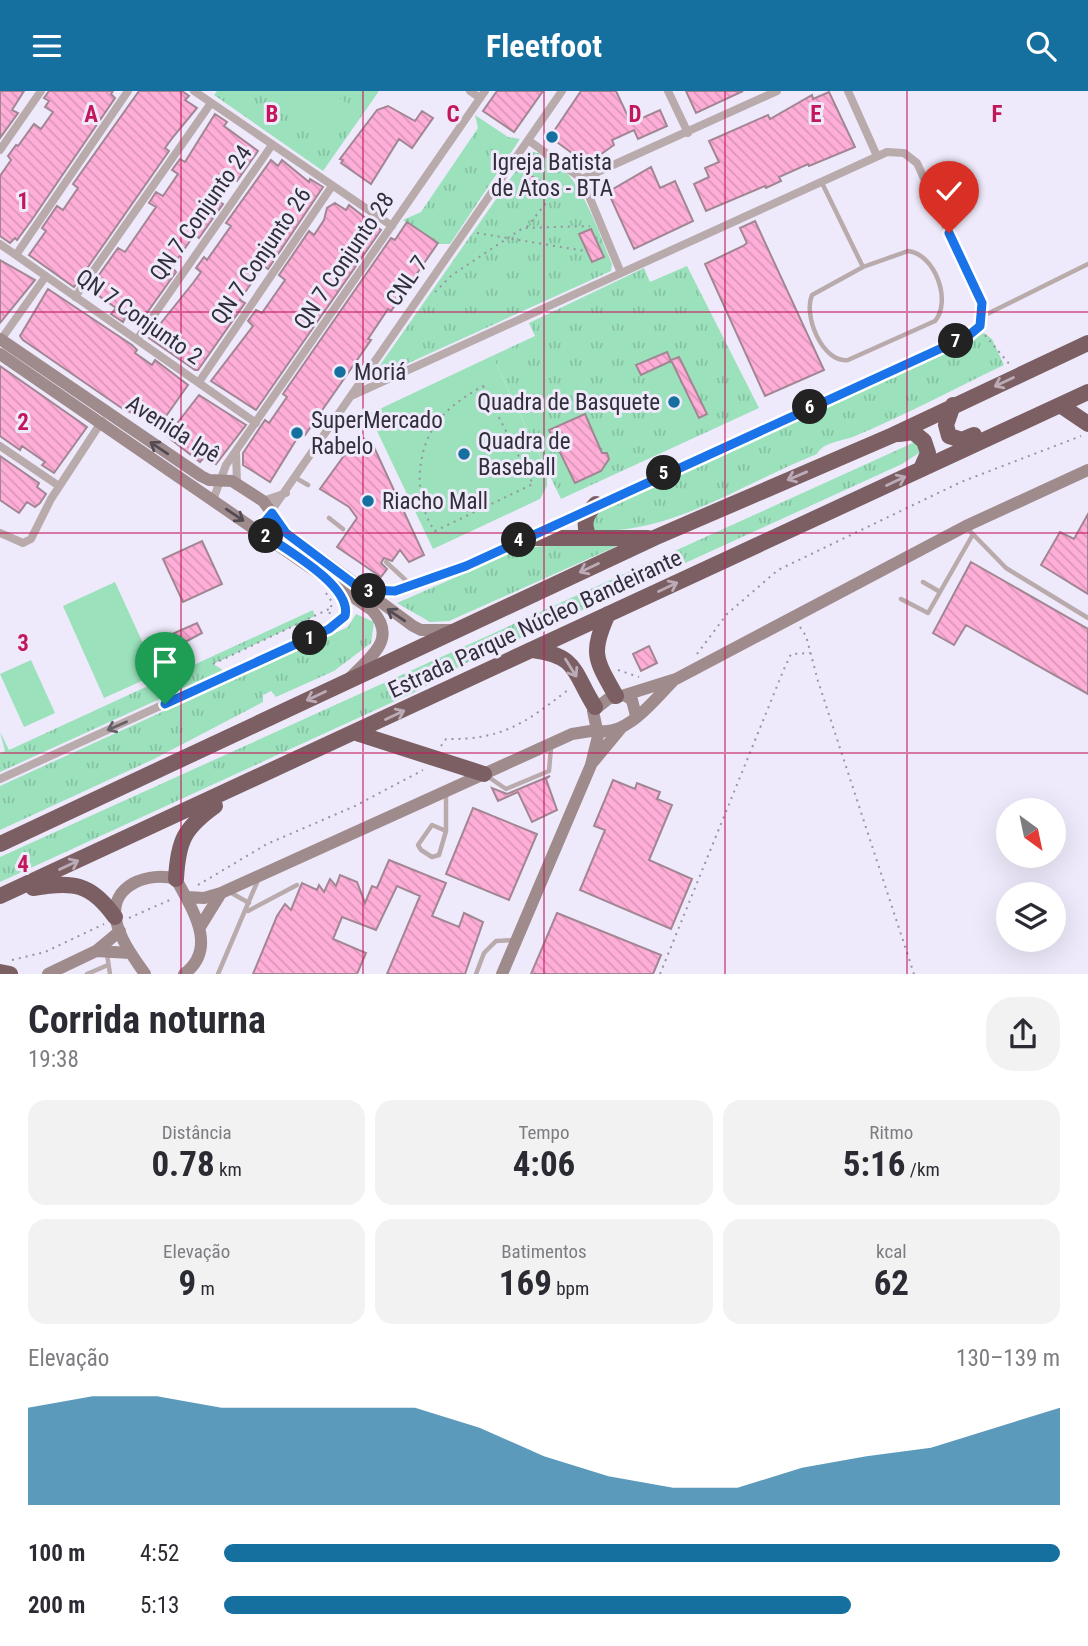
<!DOCTYPE html>
<html lang="pt">
<head>
<meta charset="utf-8">
<style>
	body { margin:0; font-family:"Roboto Condensed",sans-serif; background:#f2f2f3; color:#2b2b33; height:100vh; display:flex; flex-direction:column; font-size:26px; white-space:nowrap }
	* { box-sizing:border-box; margin:0 }
	p { font-size:23px; color:#7c7c81 }
	.icon { flex:none; width:38px; height:38px; fill:none; stroke:currentColor; stroke-width:2; stroke-linecap:round; stroke-linejoin:round }
	.map { position:relative; height:883px; overflow:hidden }
	.sheet { display:flex; flex-direction:column; background:#fff; flex:1 }
	.sheet>* { flex:none }
	.needle { width:46px; rotate:147deg }
	.controls { position:absolute; left:996px; top:707px; display:grid; gap:14px }
	.controls a { display:grid; place-items:center; width:70px; height:70px; border-radius:50%; background:#fff; box-shadow:0 7px 28px #0002; font-size:35px }
	.pin { position:absolute; display:grid; place-items:center; width:60px; height:60px; color:#fff; margin:-72px -30px; border-radius:50% 50% 50% 0; rotate:-45deg; box-shadow:0 0 7px #0007 }
	.pin .icon { rotate:45deg }
	.km { position:absolute; width:35px; height:35px; margin:-18px; border-radius:50%; background:#222; color:#fff; font-size:19px; line-height:35px; text-align:center }
	.round { display:grid; place-items:center; flex:none; width:74px; height:74px; border-radius:28px; background:#f2f2f3 }
	.summary { display:flex; align-items:center; justify-content:space-between; height:119px; padding:0 28px }
	h1 { font-size:38px; font-weight:700; line-height:52px }
	.metrics { display:grid; grid-template-columns:repeat(3,1fr); gap:10px; height:119px; padding:7px 28px }
	.metrics div { display:grid; align-content:center; border-radius:18px; background:#f2f2f3; text-align:center }
	.metrics b { font-size:35px; font-weight:700 }
	.metrics small { font-size:19px; font-weight:400 }
	.metrics p { font-size:19px }
	.chart { height:196px; padding:14px 28px }
	.chart p { display:flex; justify-content:space-between }
	.chart svg { width:100%; height:126px; margin-top:7px; fill:#16709f; opacity:.7 }
	ul { padding:0 28px; list-style:none; font-size:23px }
	li { display:grid; grid-template-columns:112px 84px 1fr; align-items:center; height:52px }
	li i { height:18px; border-radius:9px; background:#16709f }
	header { display:flex; justify-content:space-between; align-items:center; height:91px; padding:0 28px; background:#16709f; color:#fff; font-size:32px; font-weight:700 }
	.map>svg:first-child { display:block }
</style>
</head>
<body>
<header><svg class="icon" aria-label="menu" viewBox="0 0 24 24"><path d="M4 6h16M4 12h16M4 18h16"/></svg>Fleetfoot<svg class="icon" aria-label="search" viewBox="0 0 24 24"><circle cx="10" cy="10" r="6"/><path d="M15 15l6 6"/></svg></header>
<div class="map">
<svg width="1088" height="883" viewBox="0 0 1088 883">
	<defs>
		<pattern id="grass-tufts" width="24" height="20" patternUnits="userSpaceOnUse" patternTransform="scale(1.75)"><rect width="24" height="20" fill="#9be1bc"/><path d="M3 7l-1-3M5 7V3M7 7l1-3M15 17l-1-3M17 17v-4M19 17l1-3" fill="none" stroke="#86c1a2"/></pattern>
		<pattern id="building-back-hatch" width="6" height="6" patternUnits="userSpaceOnUse" patternTransform="scale(1.75)"><rect width="6" height="6" fill="#ffaed7"/><path d="M-1 5l2 2M0 0l6 6M5-1l2 2" fill="none" stroke="#db96b9"/></pattern>
	</defs>
	<rect width="100%" height="100%" fill="#eeeafb"/>
	<path fill="url(#grass-tufts)" d="M217 0H379L323 80 214 4Z
		M475 24 508 46 520 48 450 153H439L403 129 421 121 478 37Z
		M529 61C574 60 598 140 612 173L611 180 369 290Z
		M687 175 759 317 561 408 492 265 535 245 529 232 644 177 650 191Z
		M984 242 992 248 1004 274C954 298 905 324 855 345 843 350 823 351 817 363 746 391 674 442 595 440L587 429 604 417Z
		M915 351 922 360 902 373 464 573 417 600 0 791V766Z
		M543 455H617L449 530 430 531 397 512 520 458Z
		M313 519 315 525 213 573 223 579 0 681V663L5 660 0 641 9 659Z
		M356 523 374 531 371 552 334 580 276 606 271 600 263 604V611L154 668 0 739V695L348 536Z"/>
	<path fill="#9be1bc" d="M273 0H328L350 14 332 42 271 3Z
		M492 265 547 380V395L540 408 433 458 369 323Z
		M675 282 698 329 673 341 649 294Z
		M115 491 157 583 104 607 63 515Z
		M31 569 55 622 24 636 0 583Z"/>
	<path fill="url(#building-back-hatch)" stroke="#a28693" stroke-width="2" d="M0 0H24L12 19 18 22 0 47Z
		M49 0H113L111 3 115 7 31 130 17 149 15 147 10 152 0 145V85L11 69 8 65 16 54 18 55 34 33 41 38 53 21 45 16 49 10 44 7Z
		M139 0H182L189 5 185 9 197 17 173 46 165 57 169 60 74 196 29 164 46 140 42 137 57 115 63 119 78 97 73 93Z
		M497 0H543L514 41 483 20Z
		M581 0H616L631 32 660 19 667 35 638 48 634 39 612 49 614 54 587 73 550 46Z
		M686 0H743L696 22Z
		M829 1 855 56 809 75 808 73 779 86 781 90 766 97 765 95 706 120 694 93 709 86 705 77 719 71 709 50 768 24 770 28 812 4 813 8Z
		M388 15 415 30 422 20 433 27 412 57 399 48 371 93 341 72 343 69 340 68 377 19Z
		M215 23 227 31 224 35 258 60 237 90 233 88 218 110 223 113 199 147 194 144 172 176 176 181 139 233 126 225 123 231 111 223 116 217 89 198 118 157 125 161 156 116 149 112 156 101 163 105 178 83 172 79 180 68 185 71Z
		M271 69 278 75 282 69 309 91 310 88 323 96 268 178 264 175 248 197 240 209 245 212 198 279H195L149 247 193 192 201 181 196 177 204 166 207 169 231 135 226 132Z
		M651 76 660 97 675 90 693 130 634 158 608 101Z
		M528 83 546 94 541 106 521 94Z
		M335 112 346 119 349 114 381 139 256 319 211 290 253 235 248 230 256 219 262 222 285 189 279 184 309 140 314 144 324 129 327 117Z
		M755 130 824 279 765 305 705 173 743 155 747 152 740 137Z
		M407 131 438 152 391 220 388 218 368 248 371 249 316 328 305 344 301 341 270 391 243 374V362L265 329 269 332 287 306 283 303 391 147 395 149Z
		M591 138 604 166 592 171 579 143Z
		M0 169 35 189 0 232Z
		M48 198 132 254 137 259 135 262 152 274 155 269 188 294 164 328 175 335 199 304 246 334 216 373 205 365 200 371 168 346 170 343 135 321 134 323 123 318 23 249 20 245Z
		M667 261 671 270 641 284 636 274Z
		M679 266 707 323 699 327 671 269Z
		M0 275 87 336 54 382 42 374 45 371 22 355 20 359 0 345Z
		M585 323 602 362H607L609 368 601 380 575 392 549 339Z
		M359 344 373 354 424 464 409 471 400 459 392 470 384 467 381 472 387 478 381 486 337 456 357 427 349 416 320 398Z
		M0 365 39 392 37 396 46 403 40 412 35 416 27 411 19 422 0 409Z
		M1088 423V503L1041 474 1060 441 1074 448Z
		M202 450 222 493 183 511 163 468Z
		M971 471 1088 538V603L966 534 954 554 933 542Z
		M197 532 202 542 168 560 163 547Z
		M649 555 657 572 641 580 633 563Z
		M550 685 546 688 557 719 532 731 518 701 498 710 492 697 507 703Z
		M613 689 635 698 637 692 660 701 657 708 672 714 649 769 692 788 671 838 580 799 605 739 594 735Z
		M473 717 537 743 509 809 446 783Z
		M389 769 446 792 432 825 459 836 464 822 483 831 465 883H387L420 805 397 795 376 839 342 826 333 848 366 862 357 883H253L277 825 285 813 291 819 302 792 317 799 319 794 324 801 330 788 336 795 340 784 357 791 365 812 372 795 377 797Z
		M557 822 661 864 653 883H531Z"/>
	<g fill="none" stroke-linecap="round" stroke-linejoin="round">
		<path stroke="#9894a2" stroke-width="2" stroke-dasharray="2 5" stroke-linecap="butt" d="M527 136 546 112
			M477 142 585 160
			M435 201 452 184 523 137 590 135
			M985 244 1011 275
			M483 295 533 393 435 440C413 410 415 358 439 329 450 315 467 304 483 295Z
			M326 502 332 511 329 525
			M800 536 806 545 818 590 914 883
			M697 563 727 523 778 479 961 391 1081 345
			M213 573 329 518
			M618 579 639 586
			M441 655 446 648C503 649 525 632 568 599
			M198 794 267 753 355 715 423 679
			M129 827 172 808
			M12 869 45 861 104 833
			M660 883 784 578 791 563 810 562"/>
		<path stroke="#b9aaac" stroke-width="4.5" d="M822 92 863 176
			M908 160C935 163 952 210 935 230L848 269C822 272 803 224 812 204L863 176Z
			M983 225 1088 173
			M296 387 308 394
			M329 427 343 438
			M966 436 1006 477 1088 527
			M386 471 411 494
			M923 491 940 501
			M901 508 928 522 972 445
			M487 685 506 698 549 680 551 657
			M446 740 432 734 418 754 421 759 432 766 439 764 446 740V704
			M228 800 249 812
			M248 820 297 794
			M107 863 110 883
			M87 883 108 874
			M218 883 258 789
			M476 883 484 862 496 850 516 849"/>
		<path stroke="#b9aaac" stroke-width="8" d="M194 0 392 135
			M470 0 480 7
			M668 0 688 42
			M848 0 877 65
			M528 49 582 88 621 182
			M0 59 41 0
			M582 88 777 0
			M0 153 256 332
			M16 164 128 0
			M75 206 211 12
			M138 247 272 54
			M0 250 46 185
			M199 291 332 95
			M351 305 887 61 904 62 917 72 983 217 980 235 968 245 466 475 395 500H366
			M0 355 59 395
			M236 361 237 393
			M213 409 226 374 485 0
			M263 410 286 402
			M258 439 562 0
			M0 442 23 452 31 448 51 408 102 330
			M0 688 329 538C347 527 350 516 338 499"/>
		<path stroke="#9f8a8c" stroke-width="12" d="M0 248 201 385 209 389 232 390 263 410 287 442 413 535 421 539H453
			M0 263 372 519C398 548 371 565 351 586
			M625 604 676 588 966 435 1088 379
			M636 625 632 609 625 604 608 608 593 620 597 639C625 648 655 608 673 590
			M593 671 622 636
			M187 806 204 807 221 802 572 643 597 639
			M200 836 221 802
			M96 860 130 862
			M48 883 96 860 120 840
			M145 883C134 867 120 849 116 829 109 794 149 780 176 788 192 818 219 857 184 883
			M502 883 591 674 599 641"/>
		<path stroke="#7c5f63" stroke-width="16" d="M953 314 946 334 949 345 962 349 974 344
			M1060 314 1088 333
			M899 343 913 341 924 350 928 362 921 378
			M522 447H648
			M590 447C582 434 585 424 596 413
			M608 523C590 562 595 568 616 605
			M533 559C578 565 573 581 595 616
			M356 642 484 683
			M0 753 654 447 893 344 1088 252
			M176 788C178 750 184 737 215 715
			M33 797C73 790 91 792 115 826
			M0 805 1088 301
			M0 881 10 883"/>
	</g>
	<defs><path id="oneway-shaft" d="M-6 0H5M1.5-3L5.5 0L1.5 3" fill="none" stroke-width="1.6" stroke-linecap="round" stroke-linejoin="round" transform="scale(1.75)"/></defs>
	<g stroke="#bbabb7">
		<use href="#oneway-shaft" transform="translate(1004 291) rotate(155)"/>
		<use href="#oneway-shaft" transform="translate(797 385) rotate(157)"/>
		<use href="#oneway-shaft" transform="translate(896 390) rotate(-25)"/>
		<use href="#oneway-shaft" transform="translate(589 477) rotate(155)"/>
		<use href="#oneway-shaft" transform="translate(668 496) rotate(-25)"/>
		<use href="#oneway-shaft" transform="translate(571 577) rotate(58)"/>
		<use href="#oneway-shaft" transform="translate(316 605) rotate(155)"/>
		<use href="#oneway-shaft" transform="translate(395 624) rotate(-25)"/>
		<use href="#oneway-shaft" transform="translate(69 774) rotate(-25)"/>
	</g>
	<g stroke="#534a53">
		<use href="#oneway-shaft" transform="translate(159 357) rotate(-146)"/>
		<use href="#oneway-shaft" transform="translate(235 424) rotate(34)"/>
		<use href="#oneway-shaft" transform="translate(396 524) rotate(-146)"/>
	</g>
	<use stroke="#686068" href="#oneway-shaft" transform="translate(117 635) rotate(156)"/>
	<g fill="none" stroke-linecap="round" stroke-linejoin="round">
		<g stroke="#fff" stroke-width="14">
			<path id="route" d="M165 613 329 538 345 525C353 494 281 456 258 439L272 422 286 442 362 499 395 500 466 475 968 245 980 235 982 212 949 142"/>
		</g>
		<use href="#route" stroke="#1a73e8" stroke-width="9"/>
	</g>
	<path fill="none" stroke="#c2185b" stroke-width="2" stroke-opacity="0.55" d="M181 0V883M363 0V883M544 0V883M725 0V883M907 0V883M0 221H1088M0 442H1088M0 662H1088"/>
	<g fill="#16709f" stroke="#eeeafb" stroke-width="2.5">
		<circle cx="552" cy="46" r="7"/>
		<circle cx="340" cy="281" r="7"/>
		<circle cx="674" cy="311" r="7"/>
		<circle cx="297" cy="342" r="7"/>
		<circle cx="464" cy="363" r="7"/>
		<circle cx="368" cy="410" r="7"/>
	</g>
	<g text-anchor="middle" dominant-baseline="central" stroke-width="6" stroke-linejoin="round" paint-order="stroke">
		<g font-size="23" fill="#322f3a" stroke="#eeeafb" text-anchor="start">
			<text x="552" y="71" text-anchor="middle">Igreja Batista<tspan x="552" dy="26">de Atos - BTA</tspan></text>
			<text x="354" y="281">Moriá</text>
			<text x="660" y="311" text-anchor="end">Quadra de Basquete</text>
			<text x="311" y="329">SuperMercado<tspan x="311" dy="26">Rabelo</tspan></text>
			<text x="478" y="350">Quadra de<tspan x="478" dy="26">Baseball</tspan></text>
			<text x="382" y="410">Riacho Mall</text>
		</g>
		<g font-size="23" fill="#322f3a" stroke="#eeeafb">
			<text transform="translate(201 122) rotate(-55)">QN 7 Conjunto 24</text>
			<text transform="translate(261 165) rotate(-56)">QN 7 Conjunto 26</text>
			<text transform="translate(344 170) rotate(-56)">QN 7 Conjunto 28</text>
			<text transform="translate(407 190) rotate(-55)">CNL 7</text>
			<text transform="translate(139 226) rotate(35)">QN 7 Conjunto 2</text>
			<text transform="translate(173 338) rotate(32)">Avenida Ipê</text>
			<text transform="translate(535 533) rotate(-25)">Estrada Parque Núcleo Bandeirante</text>
		</g>
	</g>
	<g font-size="23" text-anchor="middle" font-weight="bold" fill="#c2185b" stroke="#eeeafb" stroke-width="6" stroke-linejoin="round" paint-order="stroke">
		<text x="91" y="31">A</text>
		<text x="272" y="31">B</text>
		<text x="453" y="31">C</text>
		<text x="635" y="31">D</text>
		<text x="816" y="31">E</text>
		<text x="997" y="31">F</text>
		<text x="23" y="118">1</text>
		<text x="23" y="339">2</text>
		<text x="23" y="560">3</text>
		<text x="23" y="781">4</text>
	</g>
</svg>
<div class="controls">
<a><svg class="needle" viewBox="-14 -14 28 28"><path d="M0-13l5 13h-10z" fill="#e53935"/><path d="M0 13l5-13h-10z" fill="#7c7c81"/></svg></a>
<a><svg class="icon" aria-label="layers" viewBox="0 0 24 24"><path d="M12 4l9 5-9 5-9-5zM3 14l9 5 9-5"/></svg></a>
</div>
<div class="pin" style="left:165px;top:613px;background:#1e9e55"><svg class="icon" aria-label="arrive" viewBox="0 0 24 24"><path d="M6 21V4h12l-3 4 3 4H6"/></svg></div>
<div class="pin" style="left:949px;top:142px;background:#d93025"><svg class="icon" aria-label="check" viewBox="0 0 24 24"><path d="M5 12l5 5 9-10"/></svg></div>
<b class="km" style="left:310px;top:547px">1</b>
<b class="km" style="left:266px;top:445px">2</b>
<b class="km" style="left:369px;top:500px">3</b>
<b class="km" style="left:519px;top:449px">4</b>
<b class="km" style="left:664px;top:382px">5</b>
<b class="km" style="left:810px;top:316px">6</b>
<b class="km" style="left:956px;top:250px">7</b>
</div>
<section class="sheet">
<div class="summary"><div><h1>Corrida noturna</h1><p>19:38</p></div><a class="round"><svg class="icon" aria-label="share" viewBox="0 0 24 24"><path d="M12 15V3M7 8l5-5 5 5M5 13v7h14v-7"/></svg></a></div>
<div class="metrics">
<div><p>Distância</p><b>0.78<small> km</small></b></div>
<div><p>Tempo</p><b>4:06</b></div>
<div><p>Ritmo</p><b>5:16<small> /km</small></b></div>
</div>
<div class="metrics">
<div><p>Elevação</p><b>9<small> m</small></b></div>
<div><p>Batimentos</p><b>169<small> bpm</small></b></div>
<div><p>kcal</p><b>62</b></div>
</div>
<div class="chart"><p><span>Elevação</span>130–139 m</p>
<svg viewBox="0 0 160 44" preserveAspectRatio="none"><path d="M0 44V10L10 6L20 6L30 10L40 10L50 10L60 10L70 17L80 27L90 34L100 38L110 38L120 31L130 27L140 24L150 17L160 10V44z"/></svg>
</div>
<ul>
<li><b>100 m</b>4:52<i style="width:100%"></i></li>
<li><b>200 m</b>5:13<i style="width:75%"></i></li>
</ul>
</section>
</body>
</html>
